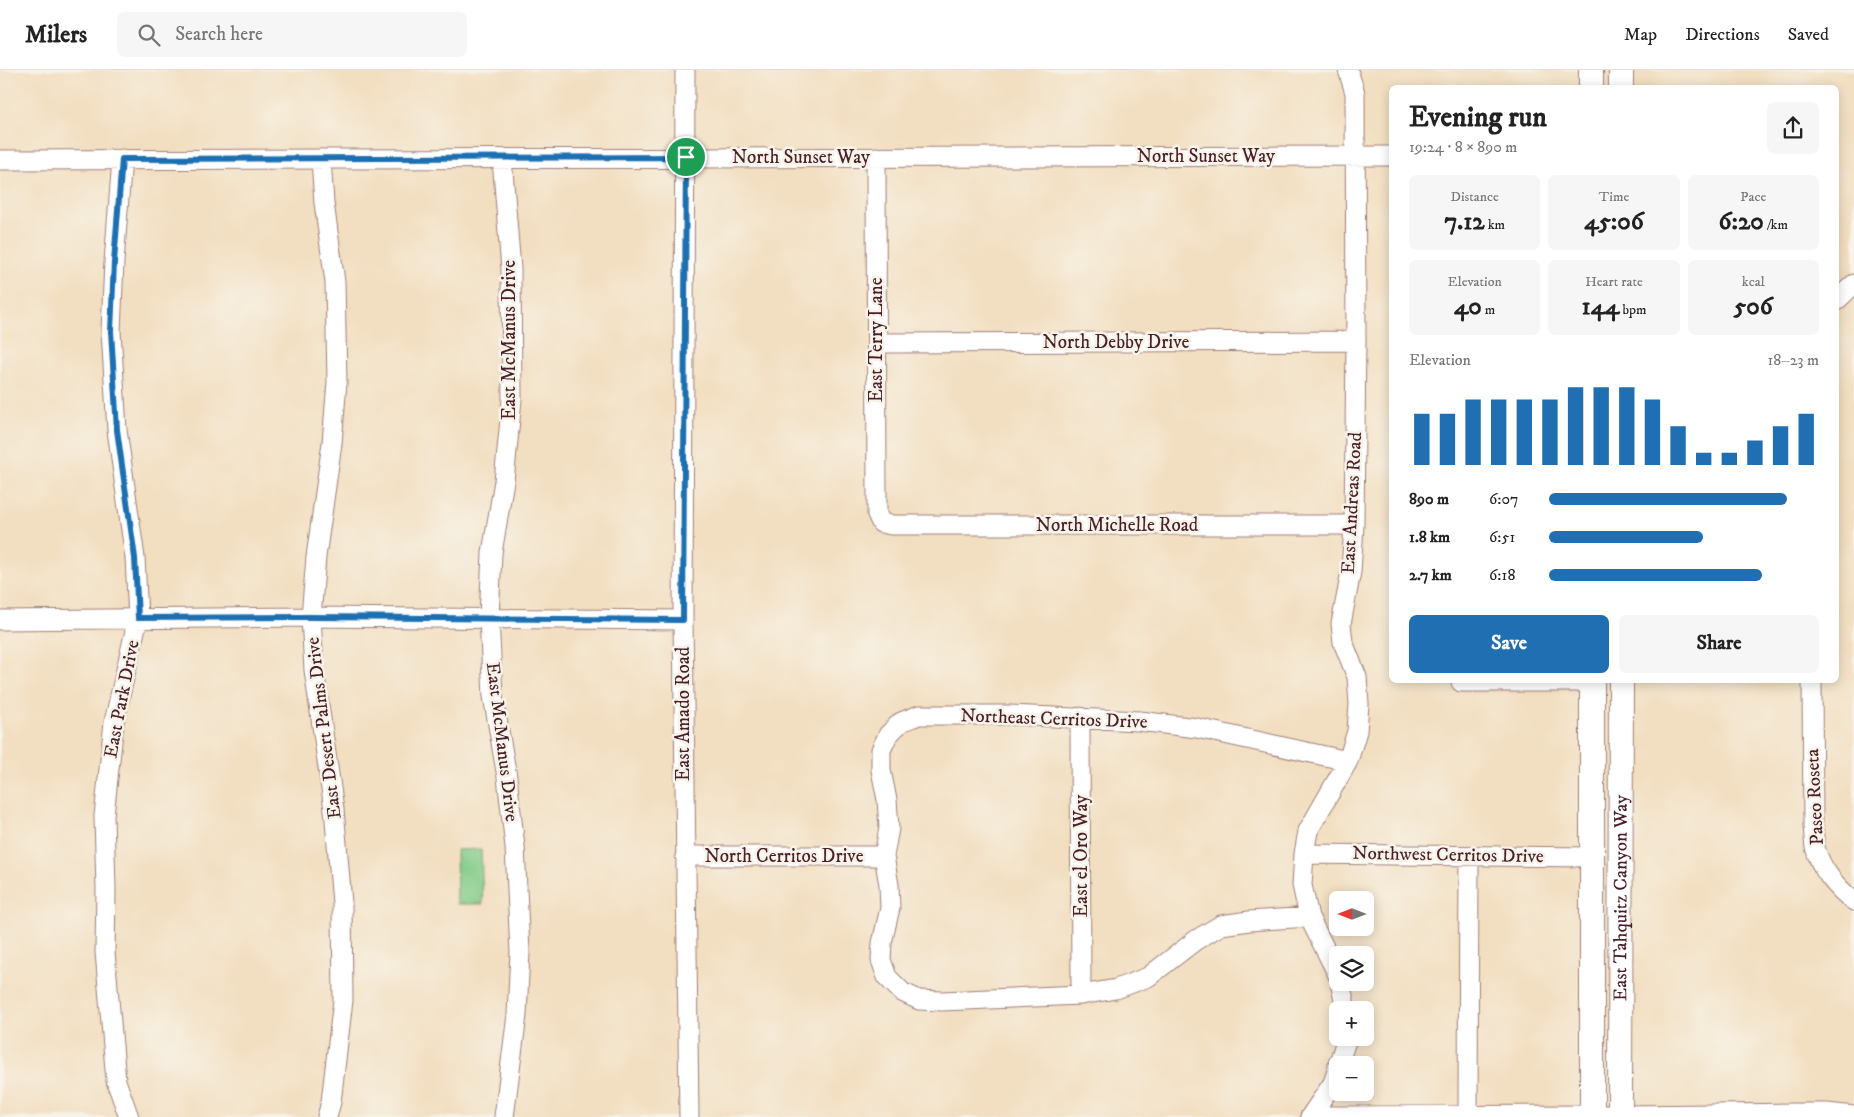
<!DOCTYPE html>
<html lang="en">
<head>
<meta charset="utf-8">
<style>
	body { margin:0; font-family:"IM FELL DW Pica",serif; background:#f6f6f6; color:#222; height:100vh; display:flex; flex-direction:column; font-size:19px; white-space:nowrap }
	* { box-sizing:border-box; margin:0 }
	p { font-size:16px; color:#767676 }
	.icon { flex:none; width:28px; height:28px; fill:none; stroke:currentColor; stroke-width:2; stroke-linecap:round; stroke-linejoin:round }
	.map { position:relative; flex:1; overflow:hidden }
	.details { position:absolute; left:1389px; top:15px; width:450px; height:598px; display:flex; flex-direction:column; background:#fff; border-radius:8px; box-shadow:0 2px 12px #0003 }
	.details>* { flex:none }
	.needle { width:32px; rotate:270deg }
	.fabs { position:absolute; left:1329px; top:821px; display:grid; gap:10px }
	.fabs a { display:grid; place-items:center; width:45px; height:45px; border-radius:8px; background:#fff; box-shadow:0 2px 12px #0003; font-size:25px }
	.pin { position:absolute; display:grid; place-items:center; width:42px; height:42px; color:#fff; margin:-21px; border:2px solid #fff; border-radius:50%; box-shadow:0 1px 5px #0007 }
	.round { display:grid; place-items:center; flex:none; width:52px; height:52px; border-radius:8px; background:#f6f6f6 }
	.head { display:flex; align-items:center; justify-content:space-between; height:85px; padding:0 20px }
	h1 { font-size:28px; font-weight:700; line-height:38px }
	.stats { display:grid; grid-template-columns:repeat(3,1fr); gap:8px; height:85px; padding:5px 20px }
	.stats div { display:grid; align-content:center; border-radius:8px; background:#f6f6f6; text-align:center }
	.stats b { font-size:25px; font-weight:700 }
	.stats small { font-size:14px; font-weight:400 }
	.stats p { font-size:14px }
	.chart { height:140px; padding:10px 20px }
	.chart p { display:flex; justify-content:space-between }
	.chart svg { width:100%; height:90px; margin-top:5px; stroke:#1f6fb2; stroke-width:6 }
	.button { display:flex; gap:10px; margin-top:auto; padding:10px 20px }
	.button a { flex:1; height:58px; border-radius:8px; background:#1f6fb2; color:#fff; font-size:20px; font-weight:700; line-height:58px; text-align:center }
	.button a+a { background:#f6f6f6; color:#222 }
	ul { padding:0 20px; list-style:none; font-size:16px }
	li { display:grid; grid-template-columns:80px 60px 1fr; align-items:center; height:38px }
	li i { height:12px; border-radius:6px; background:#1f6fb2 }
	header { display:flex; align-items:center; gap:30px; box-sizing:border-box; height:70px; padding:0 25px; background:#fff; border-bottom:1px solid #e0e0e0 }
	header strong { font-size:24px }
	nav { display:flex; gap:28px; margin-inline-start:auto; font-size:18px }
	.search { width:350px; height:45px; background:#f6f6f6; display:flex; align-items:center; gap:12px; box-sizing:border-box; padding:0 18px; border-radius:8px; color:#767676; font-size:19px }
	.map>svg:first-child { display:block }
</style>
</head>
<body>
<header>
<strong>Milers</strong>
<div class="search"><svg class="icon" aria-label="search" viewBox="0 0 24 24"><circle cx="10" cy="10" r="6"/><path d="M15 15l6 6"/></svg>Search here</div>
<nav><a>Map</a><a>Directions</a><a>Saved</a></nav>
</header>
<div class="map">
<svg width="1854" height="1047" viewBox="0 0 1854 1047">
	<rect width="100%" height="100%" fill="#f7f3e8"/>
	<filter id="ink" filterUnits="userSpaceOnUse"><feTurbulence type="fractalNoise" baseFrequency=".02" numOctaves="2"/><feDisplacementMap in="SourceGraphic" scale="10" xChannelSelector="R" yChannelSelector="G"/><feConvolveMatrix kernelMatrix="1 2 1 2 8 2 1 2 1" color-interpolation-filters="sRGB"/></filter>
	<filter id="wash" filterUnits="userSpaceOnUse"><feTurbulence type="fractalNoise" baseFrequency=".0096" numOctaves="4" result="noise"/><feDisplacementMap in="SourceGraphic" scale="20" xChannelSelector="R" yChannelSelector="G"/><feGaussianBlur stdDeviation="1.12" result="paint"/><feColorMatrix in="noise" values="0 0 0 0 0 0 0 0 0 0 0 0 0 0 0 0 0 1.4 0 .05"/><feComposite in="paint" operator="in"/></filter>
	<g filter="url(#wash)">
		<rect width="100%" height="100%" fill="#f2dec0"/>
		<path fill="#83cb88" stroke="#66755a" d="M481 779 483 834H457L456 780Z"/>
	</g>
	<g filter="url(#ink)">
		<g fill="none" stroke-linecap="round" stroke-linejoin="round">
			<g stroke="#9e7e76" stroke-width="21">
				<path id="minor" d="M685 0 683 550 689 1047
					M876 87 877 444 881 453 891 455H1354
					M122 89 114 192 111 261 117 360 135 488 138 548 114 652 104 746 106 819 105 882 116 1011 129 1047
					M321 89 324 133 335 212 337 312 332 373 316 487 311 547 314 600 334 739 342 833 343 930 331 1032 327 1047
					M502 89 511 199 512 329 504 411 492 483 489 548 493 626 507 707 515 777 520 882 517 945 504 1047
					M0 90 1391 86
					M1836 231 1854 214
					M877 273 1356 271
					M0 550 311 547 683 550
					M1461 610V612H1592
					M1812 610 1813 757C1814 764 1814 771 1815 777 1820 798 1837 819 1854 831
					M1080 647 1081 925
					M1304 784 1592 787
					M685 786H884
					M1309 847 1249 851 1221 855 1196 870 1148 907 1116 919 1081 925 942 931 919 930 902 922 887 907 881 890 882 873 890 838 889 815 884 786 889 758 887 730 881 700V680L888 665 901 652 919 645H1010L1139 651 1197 658 1348 691
					M1338 905 1309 847 1302 815 1304 784 1308 761 1348 691 1357 661 1359 634 1357 607 1343 572 1341 554 1351 502 1354 455 1356 271 1355 23 1348 0
					M1340 912 1346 940
					M1338 995 1347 968
					M1311 1046 1620 1045 1804 1043H1827L1854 1046
					M1468 1046 1469 786
					M1310 1047 1333 1013 1338 998"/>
			</g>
			<g stroke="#9e7e76" stroke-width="26">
				<g id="major">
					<path d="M1591 0V18"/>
					<path d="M1621 0V18"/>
					<path d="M1592 610V1047"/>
					<path id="s1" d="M1620 1047 1621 610"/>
				</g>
			</g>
			<use href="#minor" stroke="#fff" stroke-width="19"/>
			<use href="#major" stroke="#fff" stroke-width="24"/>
		</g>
	</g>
	<g fill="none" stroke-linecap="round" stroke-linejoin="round" filter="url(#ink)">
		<g stroke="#fff" stroke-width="10">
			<path id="route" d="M686 87 683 550 311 547 138 548 135 488 117 360 111 261 114 192 122 89Z"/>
		</g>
		<use href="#route" stroke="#1f6fb2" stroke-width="6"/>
	</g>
	<g text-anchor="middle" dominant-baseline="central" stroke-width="5" stroke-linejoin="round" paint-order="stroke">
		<g font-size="19" fill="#4a1f2b" stroke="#f7f3e8">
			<text x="1206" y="86">North Sunset Way</text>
			<text x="801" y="87">North Sunset Way</text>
			<text transform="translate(509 270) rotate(-90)">East McManus Drive</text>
			<text transform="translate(876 270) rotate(-90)">East Terry Lane</text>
			<text x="1116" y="272">North Debby Drive</text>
			<text transform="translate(1352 433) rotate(-87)">East Andreas Road</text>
			<text x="1117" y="455">North Michelle Road</text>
			<text transform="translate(122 629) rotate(-79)">East Park Drive</text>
			<text transform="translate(683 644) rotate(-90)">East Amado Road</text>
			<text transform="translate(1054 649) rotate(2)">Northeast Cerritos Drive</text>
			<text transform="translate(324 658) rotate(-97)">East Desert Palms Drive</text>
			<text transform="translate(502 672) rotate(83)">East McManus Drive</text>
			<text transform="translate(1815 727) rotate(-93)">Paseo Roseta</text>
			<text transform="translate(1448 785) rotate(1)">Northwest Cerritos Drive</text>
			<text x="784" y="786">North Cerritos Drive</text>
			<text transform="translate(1081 786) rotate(-90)">East el Oro Way</text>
			<text stroke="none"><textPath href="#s1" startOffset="219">East Tahquitz Canyon Way</textPath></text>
		</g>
	</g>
</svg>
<div class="fabs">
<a><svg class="needle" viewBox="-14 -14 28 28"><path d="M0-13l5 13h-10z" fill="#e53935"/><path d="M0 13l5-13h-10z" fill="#767676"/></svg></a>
<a><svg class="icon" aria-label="layers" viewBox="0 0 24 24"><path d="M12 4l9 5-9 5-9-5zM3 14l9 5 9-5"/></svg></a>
<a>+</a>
<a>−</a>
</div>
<div class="pin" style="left:686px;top:87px;background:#1e9e55"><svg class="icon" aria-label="arrive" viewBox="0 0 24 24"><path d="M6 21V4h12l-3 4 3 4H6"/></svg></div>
<section class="details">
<div class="head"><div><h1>Evening run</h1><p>19:24 · 8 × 890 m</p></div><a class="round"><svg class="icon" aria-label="share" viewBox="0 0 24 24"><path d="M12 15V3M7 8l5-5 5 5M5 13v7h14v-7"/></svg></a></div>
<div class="stats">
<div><p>Distance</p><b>7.12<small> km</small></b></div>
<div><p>Time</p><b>45:06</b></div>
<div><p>Pace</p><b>6:20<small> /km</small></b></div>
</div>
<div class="stats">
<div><p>Elevation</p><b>40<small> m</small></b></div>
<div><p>Heart rate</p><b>144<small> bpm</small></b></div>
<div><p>kcal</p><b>506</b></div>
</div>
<div class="chart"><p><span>Elevation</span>18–23 m</p>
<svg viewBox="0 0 160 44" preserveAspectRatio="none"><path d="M5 44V19M15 44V19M25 44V12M35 44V12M45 44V12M55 44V12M65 44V6M75 44V6M85 44V6M95 44V12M105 44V25M115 44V38M125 44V38M135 44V32M145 44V25M155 44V19"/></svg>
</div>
<ul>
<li><b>890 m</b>6:07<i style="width:88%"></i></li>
<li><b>1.8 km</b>6:51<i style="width:57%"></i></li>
<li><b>2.7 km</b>6:18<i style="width:79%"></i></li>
</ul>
<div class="button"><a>Save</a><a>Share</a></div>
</section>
</div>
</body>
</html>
